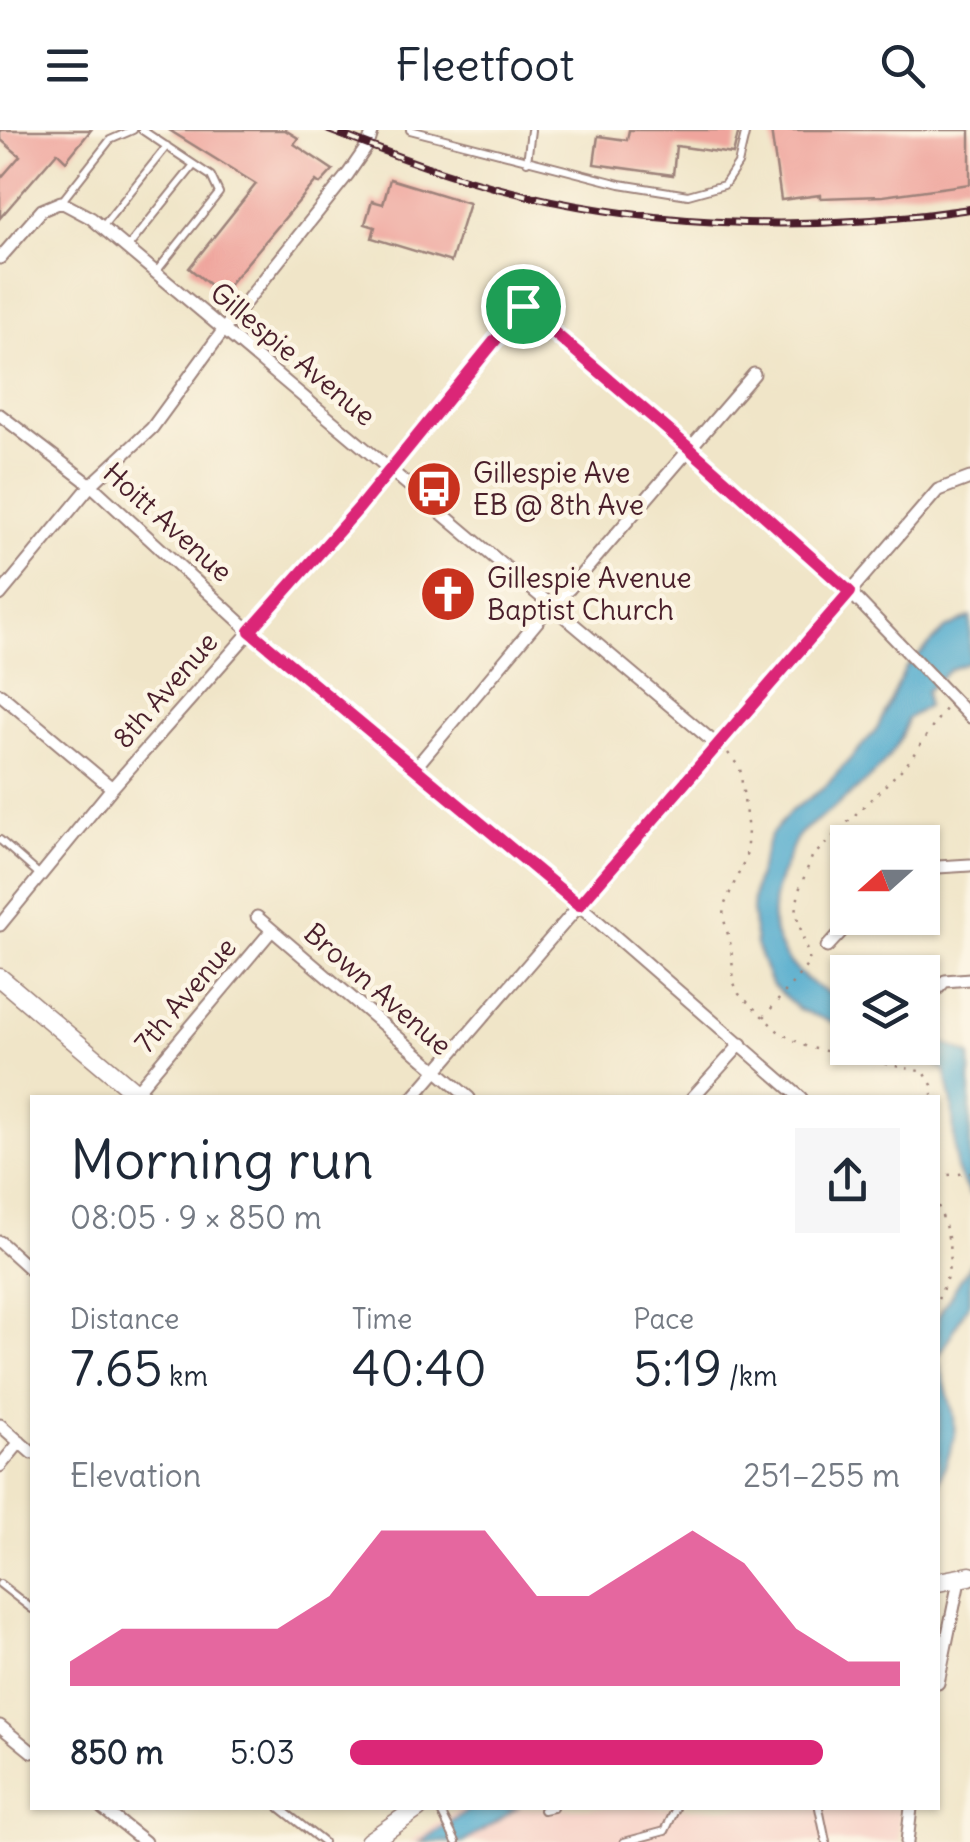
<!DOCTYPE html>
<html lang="en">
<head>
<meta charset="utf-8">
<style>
	body { margin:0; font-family:Delius,sans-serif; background:#f6f6f7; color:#1f2937; height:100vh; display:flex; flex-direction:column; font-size:38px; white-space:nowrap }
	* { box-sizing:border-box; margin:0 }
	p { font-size:32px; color:#747a83 }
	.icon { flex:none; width:55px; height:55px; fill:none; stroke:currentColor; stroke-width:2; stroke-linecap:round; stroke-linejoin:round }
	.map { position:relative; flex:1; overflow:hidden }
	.sheet { position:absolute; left:30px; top:965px; width:910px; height:715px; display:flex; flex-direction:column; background:#fff; border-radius:0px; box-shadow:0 2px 8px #0004 }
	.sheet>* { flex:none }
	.needle { width:65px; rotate:249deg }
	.buttons { position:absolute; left:830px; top:695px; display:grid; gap:20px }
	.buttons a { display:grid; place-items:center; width:110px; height:110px; border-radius:0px; background:#fff; box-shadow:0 2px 8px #0004; font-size:50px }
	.pin { position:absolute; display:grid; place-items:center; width:85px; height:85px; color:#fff; margin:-42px; border:5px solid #fff; border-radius:50%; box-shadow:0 2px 10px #0007 }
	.round { display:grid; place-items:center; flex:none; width:105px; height:105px; border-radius:0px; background:#f6f6f7 }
	.head { display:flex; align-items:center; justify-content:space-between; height:170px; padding:0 40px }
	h1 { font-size:55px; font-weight:600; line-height:75px }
	.metrics { display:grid; grid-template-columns:repeat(3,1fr); gap:15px; height:170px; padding:10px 40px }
	.metrics div { display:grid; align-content:center }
	.metrics b { font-size:50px; font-weight:600 }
	.metrics small { font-size:28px; font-weight:400 }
	.metrics p { font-size:28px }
	.chart { height:280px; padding:20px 40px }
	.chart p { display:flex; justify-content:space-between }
	.chart svg { width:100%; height:180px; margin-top:10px; fill:#db2777; opacity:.7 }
	ul { padding:0 40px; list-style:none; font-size:32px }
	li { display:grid; grid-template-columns:160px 120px 1fr; align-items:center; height:75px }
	li i { height:25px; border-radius:12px; background:#db2777 }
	header { display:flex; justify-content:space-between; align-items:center; height:130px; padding:0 40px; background:#fff; font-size:45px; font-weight:600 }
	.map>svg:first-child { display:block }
</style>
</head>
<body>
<header><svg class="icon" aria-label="menu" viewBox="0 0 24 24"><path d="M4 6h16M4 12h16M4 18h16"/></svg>Fleetfoot<svg class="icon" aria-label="search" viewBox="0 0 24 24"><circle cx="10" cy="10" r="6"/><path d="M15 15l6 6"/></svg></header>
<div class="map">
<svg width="970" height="1712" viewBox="0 0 970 1712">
	<rect width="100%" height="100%" fill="#fcf5e5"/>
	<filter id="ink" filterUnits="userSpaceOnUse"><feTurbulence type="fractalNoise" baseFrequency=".01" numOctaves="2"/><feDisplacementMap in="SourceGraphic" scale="20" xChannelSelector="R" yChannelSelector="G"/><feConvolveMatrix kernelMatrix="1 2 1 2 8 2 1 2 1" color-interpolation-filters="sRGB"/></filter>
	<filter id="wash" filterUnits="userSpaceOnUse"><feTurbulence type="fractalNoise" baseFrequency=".0048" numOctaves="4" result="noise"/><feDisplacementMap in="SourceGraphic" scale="40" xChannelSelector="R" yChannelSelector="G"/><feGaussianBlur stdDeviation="2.25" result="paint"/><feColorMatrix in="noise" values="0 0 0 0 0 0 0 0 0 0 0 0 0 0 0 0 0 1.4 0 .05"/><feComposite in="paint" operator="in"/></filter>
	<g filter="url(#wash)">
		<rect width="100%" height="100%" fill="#f0e5c8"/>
		<path fill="#f7d1c7" d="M461 1678H899V1712H409Z"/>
		<path fill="#50aacd" stroke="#4d647c" stroke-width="2.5" d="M970 487V532L951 539 926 561 927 576 907 589C899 628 860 657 830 681 820 689 807 696 799 705 793 712 790 724 786 733 753 800 784 846 847 872V898L798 879 771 854 756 815 752 780 754 758 770 706 791 681 824 658 877 599 905 539 945 499Z
			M923 902 970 925V1066L956 1039 952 974 945 941 923 926 900 918H922Z
			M970 1134V1171L938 1228 954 1286 955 1307 938 1357V1186Z
			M471 1678H517L464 1712H420Z"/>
		<g id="blocks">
			<path fill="#efa59d" d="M0 0H91L66 31 57 22 0 88V49L20 26 0 9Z
				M169 0H285L298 8 294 14 333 40 320 54 316 51 221 164 189 138 256 54Z
				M629 0H739L733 24 676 16 673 45 594 34 598 6 627 10Z
				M771 0H970V54L883 66 820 68V65L781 70Z
				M390 49 469 73 451 132 372 108 375 97 365 94 372 71 383 74Z"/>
		</g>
	</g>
	<g filter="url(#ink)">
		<use href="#blocks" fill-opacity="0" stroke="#9d827a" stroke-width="2.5"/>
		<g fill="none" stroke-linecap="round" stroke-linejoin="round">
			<g stroke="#9d827a" stroke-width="10">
				<path id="lane" d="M142 0 211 46 219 63 156 142
					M410 0 620 54 688 65 724 55 738 34 746 0
					M527 32 531 0
					M62 71 110 10 133 0
					M103 96 167 16
					M128 117 194 35
					M0 710 40 745
					M0 1454 32 1479
					M280 1678 323 1712
					M439 1678 456 1712
					M819 1678 826 1712
					M543 1680 553 1678
					M624 1712 665 1701 676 1678"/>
			</g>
			<g stroke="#9d827a" stroke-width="15">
				<path id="street" d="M0 128 42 80 61 72 91 88 717 615
					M0 285 91 355 250 501 579 775 801 968
					M0 465 91 355 152 298 225 198 348 44 368 15 373 0
					M0 564 112 658
					M415 638 552 474 569 459 754 244
					M922 738 970 735
					M257 787 469 968
					M0 795 112 658 359 378 523 176 689 317 850 462 970 587
					M827 817 854 788
					M922 875 945 851 970 849
					M136 962 272 800
					M413 968 938 360 970 348
					M692 968 741 914
					M0 1112 32 1141
					M0 1295 32 1323
					M0 1336 20 1312
					M938 1553 960 1446
					M0 1596 32 1622
					M102 1678 145 1712
					M907 1712 911 1678"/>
			</g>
			<g stroke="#9d827a" stroke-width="21">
				<path id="secondary" d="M0 848 142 968"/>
			</g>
			<g stroke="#9d827a" stroke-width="21">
				<path id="primary" d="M938 1452 970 1446
					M369 1712 418 1678"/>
			</g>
			<path stroke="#9d827a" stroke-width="2.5" stroke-dasharray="2.5 8" stroke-linecap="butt" d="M728 623 740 638 748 701 746 727 724 776 723 786 731 816 734 853 739 864 779 902 807 917 924 942 932 955V968
				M764 887 810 832 796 783 799 760 812 727 907 634 945 579
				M938 1046 970 1043
				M938 1076C952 1109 955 1136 938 1169"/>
			<use href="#lane" stroke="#fff" stroke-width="6"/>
			<use href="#street" stroke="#fff" stroke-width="11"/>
			<use href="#secondary" stroke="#fff" stroke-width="18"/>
			<use href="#primary" stroke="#fff" stroke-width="18"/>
			<g stroke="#4a1f2b" stroke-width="8">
				<path id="rail" d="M329 0C374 17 419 36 465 49 628 98 803 104 970 79"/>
			</g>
			<use href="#rail" stroke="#fcf5e5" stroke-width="4" stroke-dasharray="11" stroke-linecap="butt"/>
		</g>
	</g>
	<g fill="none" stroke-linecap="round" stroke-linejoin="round" filter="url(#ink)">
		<g stroke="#fff" stroke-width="20">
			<path id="route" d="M523 176 689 318 850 462 579 775 250 501 359 378Z"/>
		</g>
		<use href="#route" stroke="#db2777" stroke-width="12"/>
	</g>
	<defs>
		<g id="bus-disc" transform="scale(2.875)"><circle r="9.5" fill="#c8321e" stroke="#fcf5e5"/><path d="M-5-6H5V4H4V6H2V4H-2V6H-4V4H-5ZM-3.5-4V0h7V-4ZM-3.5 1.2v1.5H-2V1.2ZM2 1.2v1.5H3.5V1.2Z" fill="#fff"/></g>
		<g id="church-disc" transform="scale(2.875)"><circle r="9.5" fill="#c8321e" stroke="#fcf5e5"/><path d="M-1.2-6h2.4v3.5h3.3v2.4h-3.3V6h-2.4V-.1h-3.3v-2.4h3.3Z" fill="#fff"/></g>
	</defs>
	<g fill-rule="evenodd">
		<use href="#bus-disc" x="434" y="359"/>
		<use href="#church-disc" x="448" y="464"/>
	</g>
	<g text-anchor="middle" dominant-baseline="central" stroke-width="9" stroke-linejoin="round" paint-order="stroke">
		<g font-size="28" fill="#4a1f2b" stroke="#fcf5e5">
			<text transform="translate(293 224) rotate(40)">Gillespie Avenue</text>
			<text transform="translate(168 392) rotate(42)">Hoitt Avenue</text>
			<text transform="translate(165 560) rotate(-49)">8th Avenue</text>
			<text transform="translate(378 859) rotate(41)">Brown Avenue</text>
			<text transform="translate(185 865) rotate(-50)">7th Avenue</text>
		</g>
		<g font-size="28" fill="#4a1f2b" stroke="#fcf5e5" text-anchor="start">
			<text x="473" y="343">Gillespie Ave<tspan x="473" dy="32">EB @ 8th Ave</tspan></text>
			<text x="487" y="448">Gillespie Avenue<tspan x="487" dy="32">Baptist Church</tspan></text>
		</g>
	</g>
</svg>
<div class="buttons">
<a><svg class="needle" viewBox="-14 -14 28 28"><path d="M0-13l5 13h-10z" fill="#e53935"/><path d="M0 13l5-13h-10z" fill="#747a83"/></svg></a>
<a><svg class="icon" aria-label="layers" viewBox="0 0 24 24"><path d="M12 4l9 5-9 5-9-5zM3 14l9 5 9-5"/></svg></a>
</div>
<div class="pin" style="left:523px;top:176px;background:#1e9e55"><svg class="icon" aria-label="arrive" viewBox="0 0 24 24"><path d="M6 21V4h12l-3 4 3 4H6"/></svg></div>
<section class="sheet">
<div class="head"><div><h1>Morning run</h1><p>08:05 · 9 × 850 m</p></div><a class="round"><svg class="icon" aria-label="share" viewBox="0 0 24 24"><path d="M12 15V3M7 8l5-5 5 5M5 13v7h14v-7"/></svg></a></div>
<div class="metrics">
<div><p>Distance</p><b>7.65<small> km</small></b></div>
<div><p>Time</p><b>40:40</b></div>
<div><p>Pace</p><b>5:19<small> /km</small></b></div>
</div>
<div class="chart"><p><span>Elevation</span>251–255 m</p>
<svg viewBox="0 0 160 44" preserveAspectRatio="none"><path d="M0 44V38L10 30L20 30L30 30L40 30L50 22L60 6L70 6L80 6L90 22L100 22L110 14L120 6L130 14L140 30L150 38L160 38V44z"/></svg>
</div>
<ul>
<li><b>850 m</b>5:03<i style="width:86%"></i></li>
</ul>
</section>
</div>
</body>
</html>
